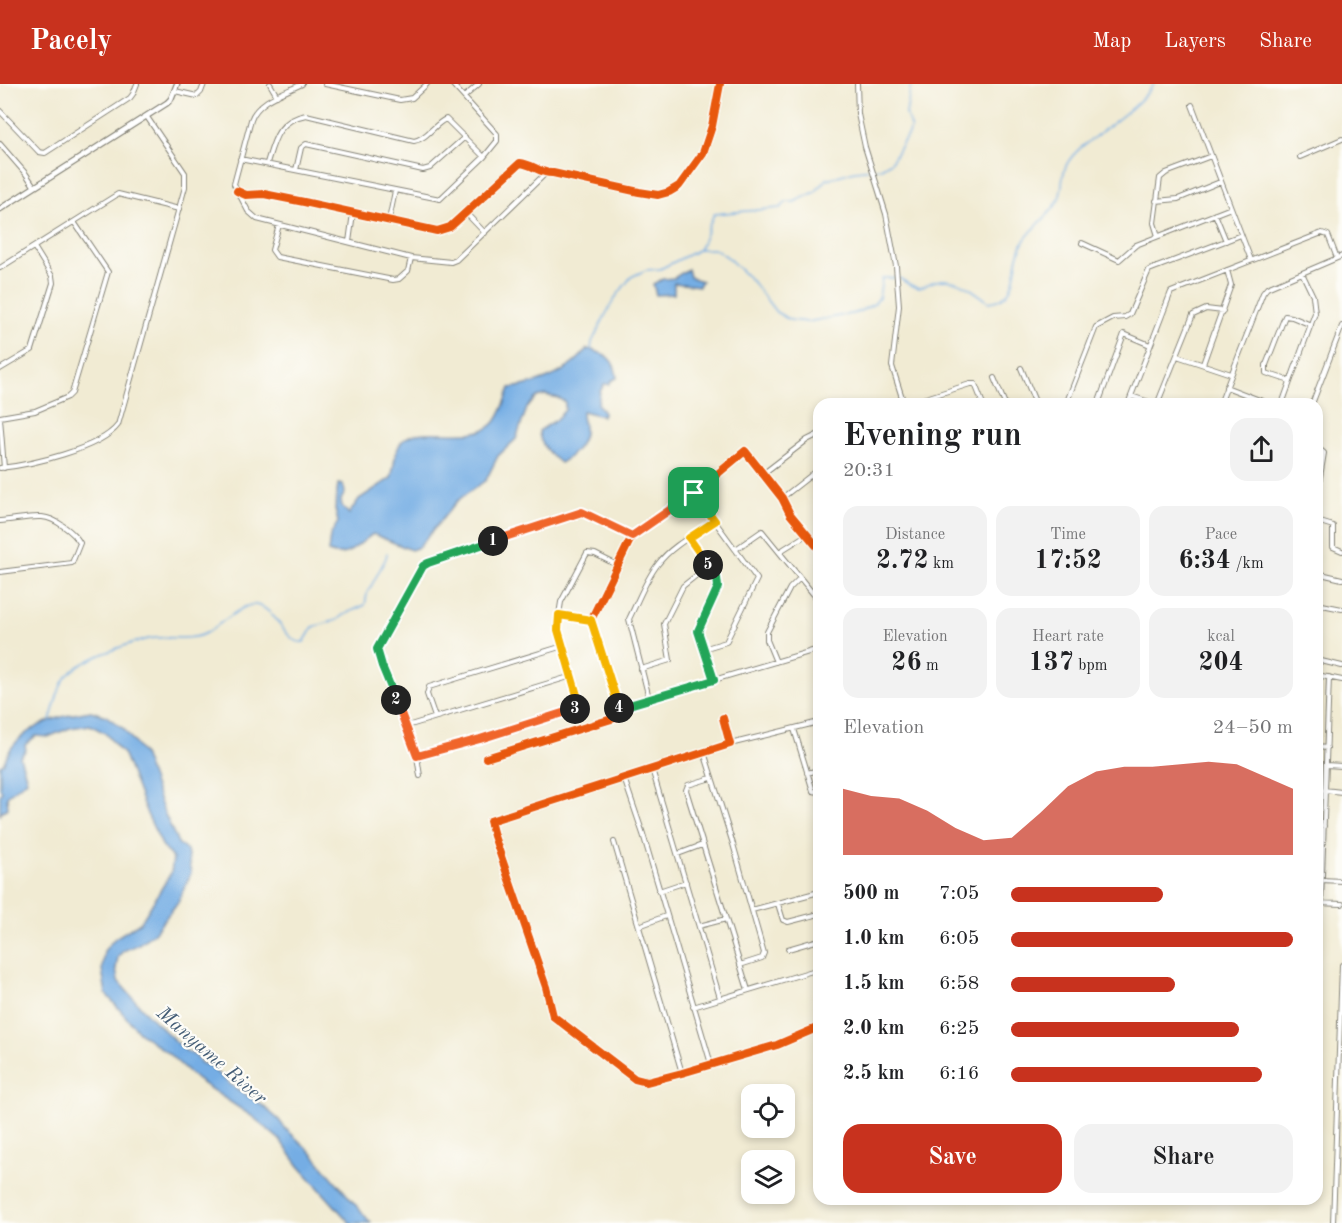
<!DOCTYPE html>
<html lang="en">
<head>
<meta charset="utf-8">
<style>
	body { margin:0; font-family:"Old Standard TT",serif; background:#f2f2f2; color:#202124; height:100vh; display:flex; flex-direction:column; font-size:22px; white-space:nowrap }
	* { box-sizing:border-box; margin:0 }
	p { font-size:20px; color:#757577 }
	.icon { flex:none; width:33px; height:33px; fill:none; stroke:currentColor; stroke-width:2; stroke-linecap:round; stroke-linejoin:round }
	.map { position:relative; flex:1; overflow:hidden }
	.drawer { position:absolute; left:813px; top:314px; width:510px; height:807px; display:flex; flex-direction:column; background:#fff; border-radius:18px; box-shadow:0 3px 9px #0003 }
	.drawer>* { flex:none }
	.buttons { position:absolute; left:741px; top:1000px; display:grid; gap:12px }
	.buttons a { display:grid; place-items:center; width:54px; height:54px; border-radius:12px; background:#fff; box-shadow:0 3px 9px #0003; font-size:30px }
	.pin { position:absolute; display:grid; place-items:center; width:51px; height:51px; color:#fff; margin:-26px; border-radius:12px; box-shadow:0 3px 9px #0006 }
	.km { position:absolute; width:30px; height:30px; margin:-15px; border-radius:50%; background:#222; color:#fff; font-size:16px; line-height:30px; text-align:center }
	.round { display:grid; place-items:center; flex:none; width:63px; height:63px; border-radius:18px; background:#f2f2f2 }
	.head { display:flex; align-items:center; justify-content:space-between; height:102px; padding:0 30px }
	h1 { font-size:33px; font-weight:700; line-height:45px }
	.figures { display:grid; grid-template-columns:repeat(3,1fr); gap:9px; height:102px; padding:6px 30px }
	.figures div { display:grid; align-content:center; border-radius:15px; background:#f2f2f2; text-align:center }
	.figures b { font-size:26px; font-weight:700 }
	.figures small { font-size:16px; font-weight:400 }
	.figures p { font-size:16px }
	.chart { height:168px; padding:12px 30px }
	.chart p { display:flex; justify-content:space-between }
	.chart svg { width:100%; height:108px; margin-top:6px; fill:#c8321e; opacity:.7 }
	.cta { display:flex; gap:12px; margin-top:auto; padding:12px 30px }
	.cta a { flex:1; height:69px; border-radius:18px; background:#c8321e; color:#fff; font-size:24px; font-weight:700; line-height:69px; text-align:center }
	.cta a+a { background:#f2f2f2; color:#202124 }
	ul { padding:0 30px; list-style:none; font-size:20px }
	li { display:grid; grid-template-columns:96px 72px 1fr; align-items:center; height:45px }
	li i { height:15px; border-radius:8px; background:#c8321e }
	header { display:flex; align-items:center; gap:36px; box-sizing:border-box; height:84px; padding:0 30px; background:#c8321e; color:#fff }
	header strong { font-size:28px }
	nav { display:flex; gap:33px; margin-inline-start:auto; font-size:21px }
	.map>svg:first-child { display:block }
</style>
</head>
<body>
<header>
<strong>Pacely</strong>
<nav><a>Map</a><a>Layers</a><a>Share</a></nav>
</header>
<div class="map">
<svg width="1342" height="1139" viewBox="0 0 1342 1139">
	<rect width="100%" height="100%" fill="#fdfcf7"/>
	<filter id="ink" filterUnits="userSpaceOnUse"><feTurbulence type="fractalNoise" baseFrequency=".0167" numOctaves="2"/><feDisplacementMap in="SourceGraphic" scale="12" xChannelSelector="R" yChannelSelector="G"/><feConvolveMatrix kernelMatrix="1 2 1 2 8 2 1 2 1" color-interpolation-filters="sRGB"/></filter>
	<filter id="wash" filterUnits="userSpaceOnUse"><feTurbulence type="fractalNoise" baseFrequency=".008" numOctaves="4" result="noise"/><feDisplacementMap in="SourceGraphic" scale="24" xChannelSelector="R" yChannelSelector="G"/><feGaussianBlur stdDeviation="1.35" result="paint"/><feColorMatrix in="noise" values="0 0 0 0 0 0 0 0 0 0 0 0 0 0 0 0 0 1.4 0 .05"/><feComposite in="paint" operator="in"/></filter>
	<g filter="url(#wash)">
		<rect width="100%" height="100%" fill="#f1ebd3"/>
		<path fill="#74ade4" stroke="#486480" stroke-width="1.5" d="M688 185 690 193 702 197 699 202 674 199V210L656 211 653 200 663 195 674 194Z
			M587 265C605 269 615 274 617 294L612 296 609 300H604L600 308 598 320 604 329 602 332 582 327C581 334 585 340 584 348 584 360 570 374 560 379 550 372 539 359 539 347L556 336 565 326V318L558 314 545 311 537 313 527 324 516 355 498 372 486 396 457 417 419 463 411 466 373 450C357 460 349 476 328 468L330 452 338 438 335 425 338 400 343 401 345 408 341 416 342 422 349 430 359 415 391 394C394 384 394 371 399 362 412 334 475 363 495 338 502 329 506 316 510 304 540 300 568 290 587 265Z
			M91 627 106 632 124 645 143 670 163 726 178 759 187 767 191 789 178 818 154 849 137 861 123 867 118 873 116 884 118 897 148 931 186 967 196 972 201 979 209 982 231 1001 262 1021 279 1036 284 1043 310 1067 371 1139H350L299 1082 280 1056 253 1033 197 996 170 971 139 948 106 910 102 885 104 867 115 854 141 838 171 789 173 775 163 763 147 730 124 671 105 649 90 641 70 644 48 653 36 652 25 661 26 666 20 673 27 696 7 712 8 724 2 727 0 732V711L2 708 0 704V681L4 679C16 643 57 632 91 627Z"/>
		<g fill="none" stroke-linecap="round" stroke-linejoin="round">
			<path stroke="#74ade4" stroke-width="1.5" d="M700 164 714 130 780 124 787 118H794L815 108 827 95 855 87 881 84 891 78 911 45 906 30 911 0
				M899 194C930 214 918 197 943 196 962 196 975 208 989 218 1023 214 1010 179 1024 157 1033 143 1048 133 1057 119 1064 108 1060 92 1067 80 1074 67 1088 58 1100 49 1119 34 1140 20 1154 0
				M591 266 592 258 606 230 615 214 631 193 646 186 660 185 700 165H714L726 172 752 197 776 228 790 236 807 238 856 229 874 220 879 214 882 194H894
				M50 636C55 623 57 604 66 593 80 576 134 556 156 554 171 552 187 557 202 551 217 545 242 518 256 521 278 525 285 561 304 558L313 543 337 536 343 531 365 521 367 510 386 474 387 469"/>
		</g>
	</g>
	<g filter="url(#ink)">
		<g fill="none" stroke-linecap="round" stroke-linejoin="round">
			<g stroke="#868478" stroke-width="6">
				<path id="minor" d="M270 0 277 12
					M302 0C284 9 258 16 251 36L234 100 248 127 257 135 411 174 451 178 456 176 545 90
					M325 0 400 16 412 14 427 0
					M857 0 858 30 865 63 886 130 896 182 899 222 892 282 904 320
					M175 7 197 12 201 8 204 0
					M464 13 479 0
					M1192 21 1251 176
					M0 27 39 68 45 69 130 14 133 10 137 0
					M0 60 26 90 34 102
					M1300 73 1342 55
					M240 75 440 115 484 73 497 57V50L452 0
					M267 79C274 56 278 36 306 31L414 57C427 55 434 40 446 35L484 73
					M296 86 301 64 306 60 423 86 430 84 465 53
					M237 107 246 111 264 110 304 118 437 147 450 143 520 79C533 80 540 90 553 89L639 108 658 111 669 108 679 102 703 69 712 42 720 0
					M1156 117 1178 115 1220 98
					M466 129 485 149
					M1215 130 1226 157
					M389 136 395 107
					M279 141 272 166 277 173 393 196 399 195 408 187 411 174
					M1158 152 1154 139 1160 94 1166 89 1211 72
					M349 158 353 129
					M1082 159 1119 176 1136 161 1231 124
					M0 184 118 110 179 125
					M1177 272 1231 290
					M1203 280 1231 201 1227 186
					M1021 284 1036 320
					M0 285 32 266 53 199 52 192 34 163
					M994 294 1005 320
					M1290 297 1266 289V281L1285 232 1292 233 1311 241
					M1226 303 1270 320
					M1131 312 1152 319 1158 318 1193 231 1206 225 1223 227
					M907 320 970 300H975L983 320
					M1066 320 1096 243 1113 234 1125 233 1130 230 1149 186 1241 151
					M1098 320 1124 250 1150 261
					M1128 320 1171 208 1322 149 1328 151 1337 174
					M1220 320 1263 209 1267 204 1342 172
					M1282 320 1315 229 1313 212 1302 189
					M1312 320 1342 242
					M0 333 35 327 68 313 72 309 108 188 74 138
					M0 334 4 384
					M1317 363 1324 369 1317 411
					M0 384C30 381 100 365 118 341L185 103V89L147 33
					M764 389 807 356 819 350
					M811 391 819 403
					M694 409 757 495 726 558 703 565
					M782 414 819 385
					M0 437C14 436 29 432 42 433 55 434 74 448 80 459L72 479 0 488
					M1317 437 1333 442V463L1342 467
					M689 454 718 498 717 507 698 547 714 596
					M736 465 762 447 819 517
					M779 468 806 451
					M1317 489 1342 495
					M1317 520 1342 525
					M559 531 591 536
					M1317 576 1342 582
					M776 578 767 556V548L790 504 799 495
					M641 585 670 576 664 540 683 502 702 487 706 480
					M1317 591 1342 596
					M649 614 629 535C638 517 646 495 658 480 672 461 696 450 715 437
					M619 624 819 565
					M435 633 427 610 429 603 563 562
					M723 634 730 660 490 737 494 752 546 903 553 932 635 995 647 998 682 989 777 961 819 943
					M407 642 572 592
					M794 645 813 707 819 708
					M730 660 819 638
					M1317 663 1327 664
					M704 668 733 760 764 869 762 874 740 881
					M417 672 377 568 378 562 425 480 582 428 632 452
					M486 674 618 633 619 624 591 536 632 452 698 406 745 367 782 414 790 430 819 465
					M1326 681 1342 682
					M652 685 720 914
					M807 689 819 686
					M420 692 417 672 480 655 578 624 579 618 557 543 561 518 587 469 595 470 617 481
					M624 694 643 750 711 980
					M711 694 688 701 686 706 748 906
					M1324 706 1342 708
					M1317 741 1324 742
					M614 758 682 989
					M678 770 702 761
					M1321 796 1342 797
					M659 807 686 798
					M1317 819 1342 820
					M1321 819 1329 593
					M778 820 783 836 788 838 819 830
					M752 826 819 808
					M639 842 666 832
					M699 842 726 835
					M788 865 819 856
					M693 923 819 885
					M1333 1139 1342 881"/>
			</g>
			<g stroke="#868478" stroke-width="7">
				<path id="tertiary" d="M0 125 167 19 171 15 177 0"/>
			</g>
			<use href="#minor" stroke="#fff" stroke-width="4"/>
			<use href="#tertiary" stroke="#fff" stroke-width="4.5"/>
			<g stroke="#fdfcf7" stroke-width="11">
				<path id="cycleway" d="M237 107 246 111 264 110 304 118 437 147 450 143 520 79C533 80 540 90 553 89L639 108 658 111 669 108 679 102 703 69 712 42 720 0
					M723 634 730 660 490 737 494 752 546 903 553 932 635 995 647 998 682 989 777 961 819 943
					M486 674 618 633 619 624 591 536 632 452 698 406 745 367 782 414 790 430 819 465"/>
			</g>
			<use href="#cycleway" stroke="#e8590c" stroke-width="8"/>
		</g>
	</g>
	<g fill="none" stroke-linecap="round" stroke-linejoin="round" filter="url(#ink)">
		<g stroke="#fff" stroke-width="12">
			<path id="split-1" d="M493 457 582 428 632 452 694 409"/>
		</g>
		<g stroke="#fff" stroke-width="12">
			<path id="split-2" d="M396 616 382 582 377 565 423 482 428 479 493 457"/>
		</g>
		<g stroke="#fff" stroke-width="12">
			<path id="split-3" d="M396 616 417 672 480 655 575 625"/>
		</g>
		<g stroke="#fff" stroke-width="12">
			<path id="split-4" d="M575 625 579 622V618L558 546 559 531 591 536 619 624"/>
		</g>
		<g stroke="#fff" stroke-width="12">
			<path id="split-5" d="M619 624 714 596 698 547 718 503 717 494 708 481"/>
		</g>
		<g stroke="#fff" stroke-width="12">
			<path id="split-6" d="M694 409 715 437 689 454 708 481"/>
		</g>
		<use href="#split-1" stroke="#f0652b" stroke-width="8"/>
		<use href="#split-2" stroke="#22a559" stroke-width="8"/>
		<use href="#split-3" stroke="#f0652b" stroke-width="8"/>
		<use href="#split-4" stroke="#f5b400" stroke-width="8"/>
		<use href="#split-5" stroke="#22a559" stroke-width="8"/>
		<use href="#split-6" stroke="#f5b400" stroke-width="8"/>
	</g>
	<g text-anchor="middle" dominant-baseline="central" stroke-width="4.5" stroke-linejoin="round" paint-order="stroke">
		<g font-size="20" font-style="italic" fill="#445d76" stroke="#fdfcf7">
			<text transform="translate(211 972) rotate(41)">Manyame River</text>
		</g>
	</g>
</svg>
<div class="buttons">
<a><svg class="icon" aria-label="locate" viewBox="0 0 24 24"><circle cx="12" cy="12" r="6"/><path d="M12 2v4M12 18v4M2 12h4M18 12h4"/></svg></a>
<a><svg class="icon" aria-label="layers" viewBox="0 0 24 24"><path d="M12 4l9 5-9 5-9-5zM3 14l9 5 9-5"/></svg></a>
</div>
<div class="pin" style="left:694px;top:409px;background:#1e9e55"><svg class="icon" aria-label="arrive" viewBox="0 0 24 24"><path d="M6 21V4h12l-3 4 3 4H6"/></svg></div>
<b class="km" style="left:493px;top:457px">1</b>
<b class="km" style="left:396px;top:616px">2</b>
<b class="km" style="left:575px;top:625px">3</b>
<b class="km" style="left:619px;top:624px">4</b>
<b class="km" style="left:708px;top:481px">5</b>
<section class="drawer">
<div class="head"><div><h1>Evening run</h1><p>20:31</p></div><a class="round"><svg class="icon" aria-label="share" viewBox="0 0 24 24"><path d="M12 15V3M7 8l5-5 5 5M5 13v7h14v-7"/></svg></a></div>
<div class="figures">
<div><p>Distance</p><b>2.72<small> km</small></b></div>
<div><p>Time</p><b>17:52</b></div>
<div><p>Pace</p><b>6:34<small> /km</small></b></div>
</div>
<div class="figures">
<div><p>Elevation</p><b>26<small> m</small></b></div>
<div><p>Heart rate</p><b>137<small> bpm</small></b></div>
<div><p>kcal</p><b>204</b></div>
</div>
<div class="chart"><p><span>Elevation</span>24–50 m</p>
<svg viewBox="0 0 160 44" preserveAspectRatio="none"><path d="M0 44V17L10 20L20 21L30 26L40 33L50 38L60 37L70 27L80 16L90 10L100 8L110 8L120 7L130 6L140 7L150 12L160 17V44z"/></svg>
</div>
<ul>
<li><b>500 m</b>7:05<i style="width:54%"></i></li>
<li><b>1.0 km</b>6:05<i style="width:100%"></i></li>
<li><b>1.5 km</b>6:58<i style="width:58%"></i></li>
<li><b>2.0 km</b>6:25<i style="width:81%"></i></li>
<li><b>2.5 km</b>6:16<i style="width:89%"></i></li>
</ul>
<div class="cta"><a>Save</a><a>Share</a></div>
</section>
</div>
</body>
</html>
